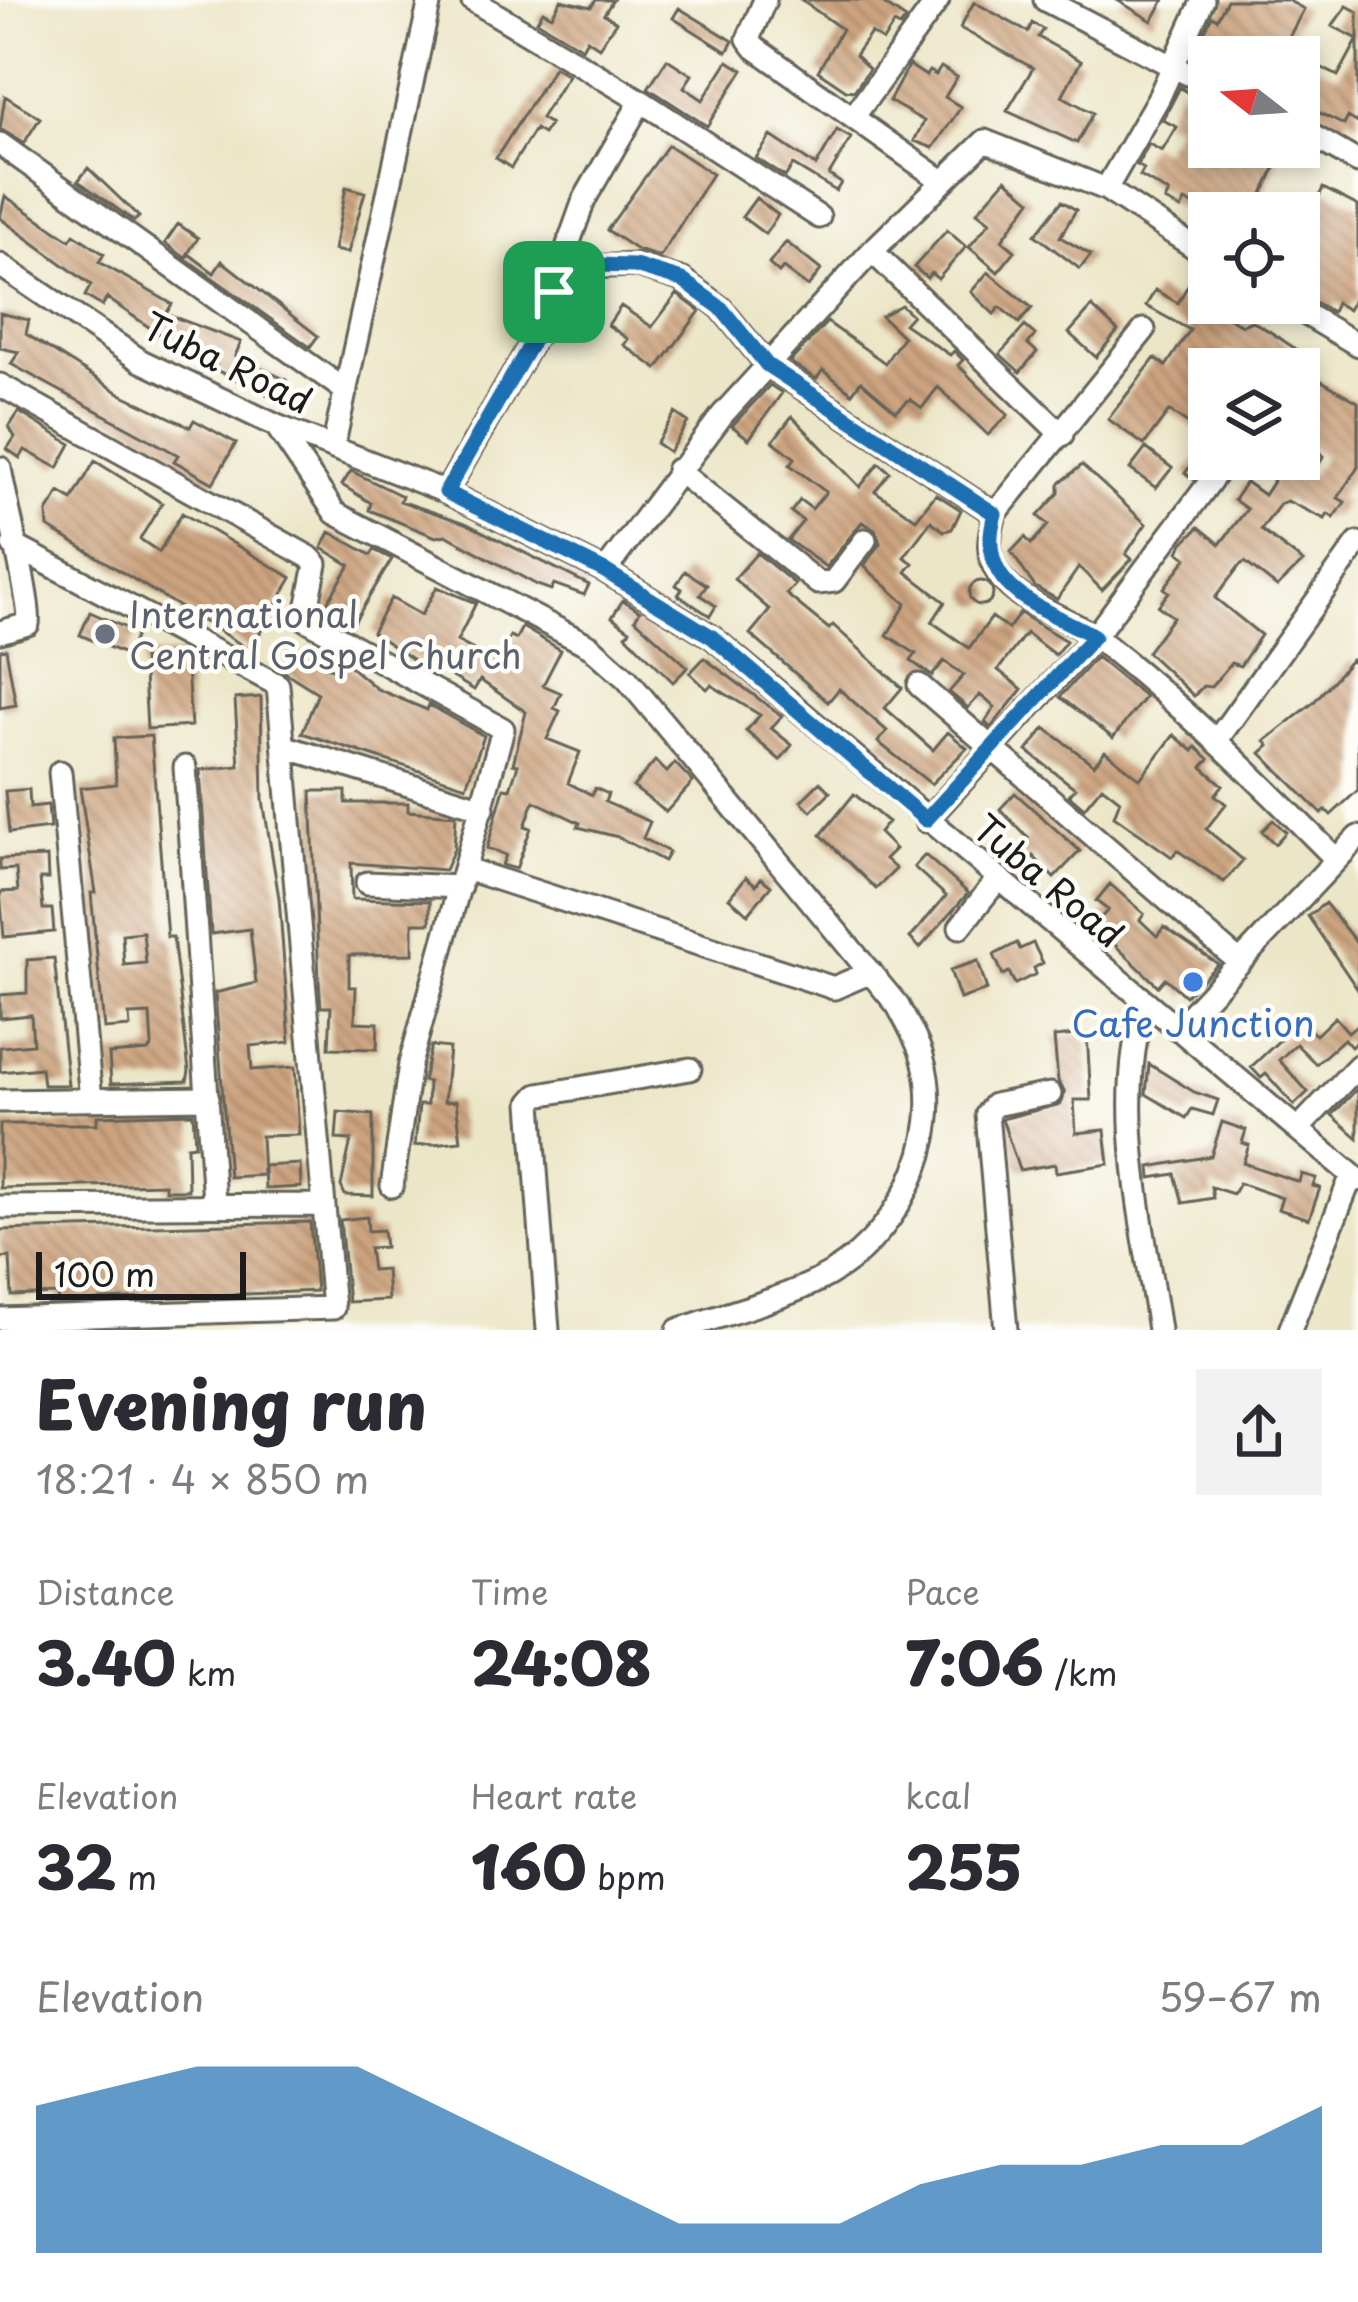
<!DOCTYPE html>
<html lang="en">
<head>
<meta charset="utf-8">
<style>
	body { margin:0; font-family:"Playpen Sans",sans-serif; background:#f2f2f3; color:#2b2b33; height:100vh; display:flex; flex-direction:column; font-size:45px; white-space:nowrap }
	* { box-sizing:border-box; margin:0 }
	p { font-size:39px; color:#7c7c81 }
	.icon { flex:none; width:66px; height:66px; fill:none; stroke:currentColor; stroke-width:2; stroke-linecap:round; stroke-linejoin:round }
	.map { position:relative; height:1330px; overflow:hidden }
	.panel { display:flex; flex-direction:column; background:#fff; flex:1 }
	.panel>* { flex:none }
	.needle { width:78px; rotate:287deg }
	.controls { position:absolute; left:1188px; top:36px; display:grid; gap:24px }
	.controls a { display:grid; place-items:center; width:132px; height:132px; border-radius:0px; background:#fff; box-shadow:0 6px 18px #0003; font-size:60px }
	.scale { position:absolute; left:36px; bottom:30px; width:210px; box-sizing:border-box; padding-left:12px; border:6px solid #1c1c1c; border-top:0; font-size:33px; line-height:42px; white-space:nowrap; color:#1c1c1c; -webkit-text-stroke:9px #fdfcf7; paint-order:stroke }
	.pin { position:absolute; display:grid; place-items:center; width:102px; height:102px; color:#fff; margin:-51px; border-radius:24px; box-shadow:0 6px 18px #0006 }
	.round { display:grid; place-items:center; flex:none; width:126px; height:126px; border-radius:0px; background:#f2f2f3 }
	.headline { display:flex; align-items:center; justify-content:space-between; height:204px; padding:0 36px }
	h1 { font-size:66px; font-weight:800; line-height:90px }
	.metrics { display:grid; grid-template-columns:repeat(3,1fr); gap:18px; height:204px; padding:12px 36px }
	.metrics div { display:grid; align-content:center }
	.metrics b { font-size:60px; font-weight:800 }
	.metrics small { font-size:33px; font-weight:400 }
	.metrics p { font-size:33px }
	.chart { height:336px; padding:24px 36px }
	.chart p { display:flex; justify-content:space-between }
	.chart svg { width:100%; height:216px; margin-top:12px; fill:#1f6fb2; opacity:.7 }
	.map>svg:first-child { display:block }
</style>
</head>
<body>
<div class="map">
<svg width="1358" height="1330" viewBox="0 0 1358 1330">
	<defs>
		<pattern id="building-back-hatch" width="6" height="6" patternUnits="userSpaceOnUse" patternTransform="scale(3)"><rect width="6" height="6" fill="#cda480"/><path d="M-1 5l2 2M0 0l6 6M5-1l2 2" fill="none" stroke="#a68568"/></pattern>
	</defs>
	<rect width="100%" height="100%" fill="#fdfcf7"/>
	<filter id="ink" filterUnits="userSpaceOnUse"><feTurbulence type="fractalNoise" baseFrequency=".00833" numOctaves="2"/><feDisplacementMap in="SourceGraphic" scale="24" xChannelSelector="R" yChannelSelector="G"/><feConvolveMatrix kernelMatrix="1 2 1 2 8 2 1 2 1" color-interpolation-filters="sRGB"/></filter>
	<filter id="wash" filterUnits="userSpaceOnUse"><feTurbulence type="fractalNoise" baseFrequency=".004" numOctaves="4" result="noise"/><feDisplacementMap in="SourceGraphic" scale="48" xChannelSelector="R" yChannelSelector="G"/><feGaussianBlur stdDeviation="2.7" result="paint"/><feColorMatrix in="noise" values="0 0 0 0 0 0 0 0 0 0 0 0 0 0 0 0 0 1.4 0 .05"/><feComposite in="paint" operator="in"/></filter>
	<g filter="url(#wash)">
		<rect width="100%" height="100%" fill="#ece6c8"/>
		<g id="blocks">
			<path fill="url(#building-back-hatch)" fill-rule="evenodd" d="M561 0 591 7 596 0H613L604 14 616 22 599 47 587 39 582 48 537 21 543 11 552 16Z
				M801 0H878L906 19 900 27 894 24 883 41 871 33 855 55 869 69 854 91 846 90 818 71 842 29Z
				M1117 0H1164L1152 21Z
				M1227 0H1287L1304 9 1283 48 1338 76 1358 39 1332 26 1347 6 1358 12V123L1348 117 1344 125 1312 109 1315 102 1299 94V57L1216 56 1198 46 1212 16 1217 19Z
				M974 2 1028 32 1032 23 1043 29 1038 37 1081 61 1062 96 1093 113 1077 143 1007 111 1033 68 960 28Z
				M679 8 733 41 727 52 673 18Z
				M667 59 692 75 684 87 703 100 728 61 743 70 707 126 648 88Z
				M909 65 926 76 929 71 936 75 941 67 957 77 945 97 961 107 933 148 914 141 924 121 889 101Z
				M554 67 568 75 541 118 550 124 543 134 535 129 511 168 496 158Z
				M1180 87 1203 104 1199 111 1206 115 1199 129 1209 133V147L1273 151 1270 158 1278 162 1258 204 1275 213H1208L1185 201 1181 209 1165 201 1169 193 1140 176 1144 169 1137 165 1149 144 1162 151 1177 127 1163 120Z
				M5 96 40 118 24 143 0 129Z
				M837 130 851 138 829 175 841 183 836 191 793 165 785 177 756 158 771 136 816 166Z
				M668 145 712 174 660 257 637 250 607 230Z
				M88 168 139 217 134 221 78 181Z
				M1006 179 1031 200 1002 240 1015 251 998 272 969 247 990 222 977 212Z
				M346 187 365 192 348 253 334 250Z
				M1323 188 1358 206V303L1353 301 1348 310 1336 303 1332 312 1299 293V238Z
				M5 196 70 240 74 234 104 254 99 262 172 304 166 314 241 342 235 356 286 380 277 399 216 370V362L179 348 107 298 102 306 85 296 91 285 0 218Z
				M756 198 778 215 765 234 742 217Z
				M1062 201 1076 210 1060 237 1091 255 1080 269 1035 235Z
				M178 224 198 238 185 258 165 243Z
				M947 230 966 247 938 279 931 273 927 278 914 267Z
				M786 242 821 270 808 287 783 268 779 273 769 264Z
				M189 254 214 273 222 261 318 336 310 347 186 259Z
				M1197 269 1209 277 1196 300 1242 325 1252 321 1269 331 1315 362 1308 373 1358 402V467L1338 498 1345 502 1334 518 1328 514 1325 519 1287 501 1280 504 1261 530 1303 562 1277 587 1245 562 1240 565 1215 598 1261 635 1240 666 1231 663 1211 687 1203 686 1194 696 1147 652 1173 617 1158 606 1169 592 1164 588 1187 558 1179 552 1183 543 1199 527 1220 544 1247 509 1234 500 1246 482 1264 495 1286 462 1311 476 1324 456 1299 437V415L1306 419 1317 400 1299 390V369H1264L1237 354 1227 352 1217 369H1209V438L1169 411 1144 445 1108 419 1155 358 1166 366 1190 330 1146 306 1155 290 1178 303Z
				M988 272 1032 308 1019 323 1000 307 994 314 971 292Z
				M677 294 700 311 657 369 624 345 628 339 608 325 621 306 652 327Z
				M901 305 912 315 904 324 950 355 954 351 963 360 958 365 1008 415 988 435 938 387 922 408 910 399 896 411 861 381 852 393 823 370 816 379 790 362 827 322 885 363 903 337 881 316Z
				M1092 307 1118 331 1096 357 1069 333Z
				M0 313 29 320 26 334 121 394 190 427 194 420 236 443 213 483 174 461 178 455 11 364 19 352 0 348Z
				M1025 326 1035 335 1028 344 1037 352 1020 372 1000 354Z
				M770 385 782 393 749 439 732 426Z
				M19 412 71 444 58 468 25 450 20 458 7 449 15 437 9 427Z
				M675 413 688 422 669 452 656 443Z
				M792 416 860 487 879 463 890 472 875 491 916 519 936 494 961 510 952 529 944 531 931 521 904 557 913 563 906 572 945 602 932 622 969 648 992 617 1008 629 1020 613 1066 641 1055 655 1026 633 998 670 1022 689 991 728 985 722 995 707 980 695 968 708 949 692 964 675 944 661 932 676 911 661 916 654 887 635 906 604 864 566 880 543 875 529 862 522 826 567 788 540 803 521 791 512 800 500 812 509 826 492 790 465 795 458 773 441Z
				M1209 443V458L1193 479 1185 473Z
				M1146 448 1172 468 1156 488 1130 469Z
				M95 461 162 503 140 539 159 552 182 513 292 578 250 650 48 527 47 512 60 492 72 500Z
				M1082 465 1146 524 1126 554 1132 559 1102 590 1079 567 1057 599 1035 587 1011 552 1025 537 1031 544 1048 525 1038 516 1059 493V484Z
				M351 471 402 496 400 501 465 523 589 585 584 595 554 584 551 590 537 585 446 535 436 537 369 510 371 503 342 485Z
				M330 532 371 555 374 550 392 559 351 627 322 611 350 565 322 548Z
				M757 553 795 584 786 594 829 629 833 625 902 688 885 708 933 750 948 732 967 748 931 784 878 742 887 731 839 689 828 702 750 634 770 610 734 579Z
				M685 571 707 585 700 595 716 606 710 616 678 595 682 589 676 585Z
				M969 593a12 12 0 1 1 24 0a12 12 0 1 1-24 0Z
				M437 587 476 603 457 641 496 662 510 636 516 639 522 627 561 650 543 685 561 693 554 708 560 711 547 739 580 752 568 783 592 795 595 788 608 794 605 802 650 822 643 838 669 852 664 861 618 837 578 827 580 823 534 801 525 826 531 828 516 869 502 865 506 855 487 848 504 788 510 789 518 765 513 764 526 712 480 680 474 690 428 662 425 668 372 632 391 598 421 615Z
				M623 600 640 611 635 619 688 667 673 682 626 635 630 630 612 617Z
				M90 612 137 633 127 655 80 635Z
				M6 649 16 705 0 708V650Z
				M293 650 338 672 345 662 377 689 427 710 429 705 484 736 466 786 302 733 318 693 283 671Z
				M186 654 191 726 147 729 143 656Z
				M1096 657 1145 697 1113 738 1060 697Z
				M704 658 782 716 771 728 792 745 780 760 746 731 760 715 711 685 707 689 690 673Z
				M1351 660 1358 668V790L1331 815 1326 810 1322 814 1261 753 1269 746 1265 741 1313 703Z
				M261 697 263 800 279 898 290 1042 250 1046 252 1070 295 1067 299 1135 261 1136 263 1175 229 1177 215 993 256 983 250 929 211 934 200 770 239 766 235 699Z
				M1045 728 1094 765 1105 751 1140 779 1174 735 1193 751 1196 747 1209 759 1202 767 1223 785 1215 795 1226 804 1206 829 1243 860 1224 882 1177 850 1172 857 1114 816 1120 800 1102 786 1084 808 1069 795 1075 788 1027 751Z
				M151 736 167 937H173L189 1071 187 1081 111 1084 109 1054 148 1051 152 1046 150 1014 129 1015 130 1027 104 1029 91 893H96L80 788 116 784 114 738ZM143 932 146 963 124 965 122 934Z
				M655 761 667 772 675 763 693 782 666 812 633 787Z
				M820 782 830 792 811 811 801 801Z
				M29 789 30 807 48 805 50 828 9 833 5 791Z
				M311 791H346V803H408V811L456 815 454 849 445 870 351 863 352 899 430 901V923H413V954L349 955V987H356L355 1022 378 1023 377 1049 329 1048 331 1007H321L319 980Z
				M1015 793 1080 851 1054 878 1033 856 1024 867 1012 856 1028 838 1000 809Z
				M854 794 888 822 879 833 895 849 885 859 896 869 876 889 821 835Z
				M1273 820 1286 832 1275 844 1262 831Z
				M925 855 968 893 920 948 910 938 946 896 914 867Z
				M47 857 48 879H40L43 909H52L54 932 4 937 0 892 18 891 16 869 0 870V859Z
				M746 877 756 885 761 878 771 886 748 914 729 898Z
				M1110 884 1144 914 1140 920 1157 936 1164 927 1218 964 1185 996 1165 978 1158 986 1094 925 1108 910 1096 901Z
				M1325 903 1358 945V990L1308 916Z
				M1017 943 1020 949 1033 943 1043 963 1034 968 1036 974 1015 984 1009 972 1003 975 994 955Z
				M54 958 68 1085H43L41 1068 0 1072V1047L33 1044 31 1015 0 1018V995L27 993V960Z
				M978 961 987 990 960 999 950 970Z
				M1335 1017 1348 1032 1358 1024V1041L1351 1047 1344 1039 1316 1064 1296 1044 1279 1060 1308 1092 1294 1105 1266 1074 1261 1078 1251 1067 1299 1022 1316 1035Z
				M1087 1034 1091 1100H1074L1076 1133 1105 1130 1109 1164 1056 1172 1055 1164 1019 1170 1002 1119 1061 1104 1065 1092 1058 1081 1054 1037Z
				M431 1046 449 1048 444 1102 456 1101 461 1141 415 1146 419 1105H427L428 1082 423 1081Z
				M1149 1064 1194 1092 1218 1100 1213 1115 1192 1109 1186 1118 1146 1094Z
				M1358 1088V1138L1332 1115Z
				M338 1112 373 1115V1196L345 1195 341 1186 351 1140 336 1139Z
				M193 1113 195 1145 187 1146 188 1190H165V1184L0 1188V1124H97V1116Z
				M1222 1122 1246 1130 1242 1143 1249 1145 1243 1163 1299 1182 1301 1174 1316 1178 1313 1186 1320 1188 1309 1219 1278 1209 1282 1198 1239 1183 1233 1194 1211 1187 1213 1198 1183 1203 1175 1174 1151 1178 1150 1167 1211 1156Z
				M300 1164 301 1187 265 1189 264 1166Z
				M367 1217 368 1231 383 1230 385 1247 369 1248 372 1270 386 1269 388 1300 348 1302 340 1220Z
				M310 1222 316 1291 58 1302 57 1294 12 1296 10 1257 0 1258V1230Z"/>
		</g>
	</g>
	<g filter="url(#ink)">
		<use href="#blocks" fill-opacity="0" stroke="#656358" stroke-width="3"/>
		<g fill="none" stroke-linecap="round" stroke-linejoin="round">
			<g stroke="#656358" stroke-width="27">
				<path id="minor" d="M472 0 641 101 819 217
					M765 0 748 39 755 48 941 180
					M1045 0 1209 85
					M854 116 938 0
					M1299 128 1358 162
					M0 144 346 391
					M1106 189 1159 97 1203 0
					M872 251 1062 435
					M0 265 141 361 277 426 446 492 605 571 712 637 1358 1180
					M563 268 635 265 683 280 721 308 767 365 995 514
					M1287 303 1358 345
					M1144 330 995 514C989 536 985 555 999 575 1022 607 1068 616 1098 639 1184 706 1259 782 1335 858
					M0 385 309 557 316 564 305 619 503 729 410 1064 392 1186
					M277 427 335 513 590 646 627 679 898 1006C906 1022 917 1039 922 1056 948 1140 896 1243 817 1281 774 1302 724 1314 678 1330
					M333 448 430 0
					M0 468C4 496 33 609 28 624L0 632
					M677 470 818 583 834 581 865 540
					M446 492 536 335 584 200 641 101
					M605 571 723 414 872 251 985 141 1106 189 1209 257
					M919 685 1237 960
					M1217 740 1358 543
					M286 747 483 808
					M185 767 214 1202
					M60 772 91 1100
					M926 821 1095 636 1227 459
					M466 869 834 988 871 972
					M367 883 460 887
					M960 927 997 880
					M1145 1002C1112 1104 1144 1226 1159 1330
					M1177 1029 1358 837
					M0 1101 208 1098
					M1298 1129 1358 1066
					M0 1207 324 1205
					M0 1319 333 1308 278 685 13 545
					M548 1330 531 1103 538 1095 690 1069
					M1006 1330 987 1114 994 1105 1050 1094
					M1290 1330 1352 1175"/>
			</g>
			<use href="#minor" stroke="#fff" stroke-width="21"/>
		</g>
	</g>
	<g fill="none" stroke-linecap="round" stroke-linejoin="round" filter="url(#ink)">
		<g stroke="#fff" stroke-width="24">
			<path id="route" d="M595 265 635 266 682 280 721 308 767 365 995 514C973 589 1040 606 1094 636L926 820 712 637 605 571 446 492 536 335 563 268Z"/>
		</g>
		<use href="#route" stroke="#1f6fb2" stroke-width="15"/>
	</g>
	<circle fill="#6b7280" stroke="#fdfcf7" stroke-width="4.5" cx="105" cy="634" r="12"/>
	<circle fill="#3f7fe0" stroke="#fdfcf7" stroke-width="4.5" cx="1193" cy="982" r="12"/>
	<g text-anchor="middle" dominant-baseline="central" stroke-width="9" stroke-linejoin="round" paint-order="stroke">
		<g font-size="36" fill="#1c1c1c" stroke="#fdfcf7">
			<text transform="translate(228 362) rotate(26)">Tuba Road</text>
			<text transform="translate(1049 880) rotate(40)">Tuba Road</text>
		</g>
		<g font-size="36" fill="#5b616d" stroke="#fdfcf7" text-anchor="start">
			<text x="129" y="613">International<tspan x="129" dy="41">Central Gospel Church</tspan></text>
		</g>
		<g font-size="36" fill="#366cbe" stroke="#fdfcf7">
			<text x="1193" y="1022">Cafe Junction</text>
		</g>
	</g>
</svg>
<div class="controls">
<a><svg class="needle" viewBox="-14 -14 28 28"><path d="M0-13l5 13h-10z" fill="#e53935"/><path d="M0 13l5-13h-10z" fill="#7c7c81"/></svg></a>
<a><svg class="icon" aria-label="locate" viewBox="0 0 24 24"><circle cx="12" cy="12" r="6"/><path d="M12 2v4M12 18v4M2 12h4M18 12h4"/></svg></a>
<a><svg class="icon" aria-label="layers" viewBox="0 0 24 24"><path d="M12 4l9 5-9 5-9-5zM3 14l9 5 9-5"/></svg></a>
</div>
<div class="scale">100 m</div>
<div class="pin" style="left:554px;top:292px;background:#1e9e55"><svg class="icon" aria-label="arrive" viewBox="0 0 24 24"><path d="M6 21V4h12l-3 4 3 4H6"/></svg></div>
</div>
<section class="panel">
<div class="headline"><div><h1>Evening run</h1><p>18:21 · 4 × 850 m</p></div><a class="round"><svg class="icon" aria-label="share" viewBox="0 0 24 24"><path d="M12 15V3M7 8l5-5 5 5M5 13v7h14v-7"/></svg></a></div>
<div class="metrics">
<div><p>Distance</p><b>3.40<small> km</small></b></div>
<div><p>Time</p><b>24:08</b></div>
<div><p>Pace</p><b>7:06<small> /km</small></b></div>
</div>
<div class="metrics">
<div><p>Elevation</p><b>32<small> m</small></b></div>
<div><p>Heart rate</p><b>160<small> bpm</small></b></div>
<div><p>kcal</p><b>255</b></div>
</div>
<div class="chart"><p><span>Elevation</span>59–67 m</p>
<svg viewBox="0 0 160 44" preserveAspectRatio="none"><path d="M0 44V14L10 10L20 6L30 6L40 6L50 14L60 22L70 30L80 38L90 38L100 38L110 30L120 26L130 26L140 22L150 22L160 14V44z"/></svg>
</div>
</section>
</body>
</html>
